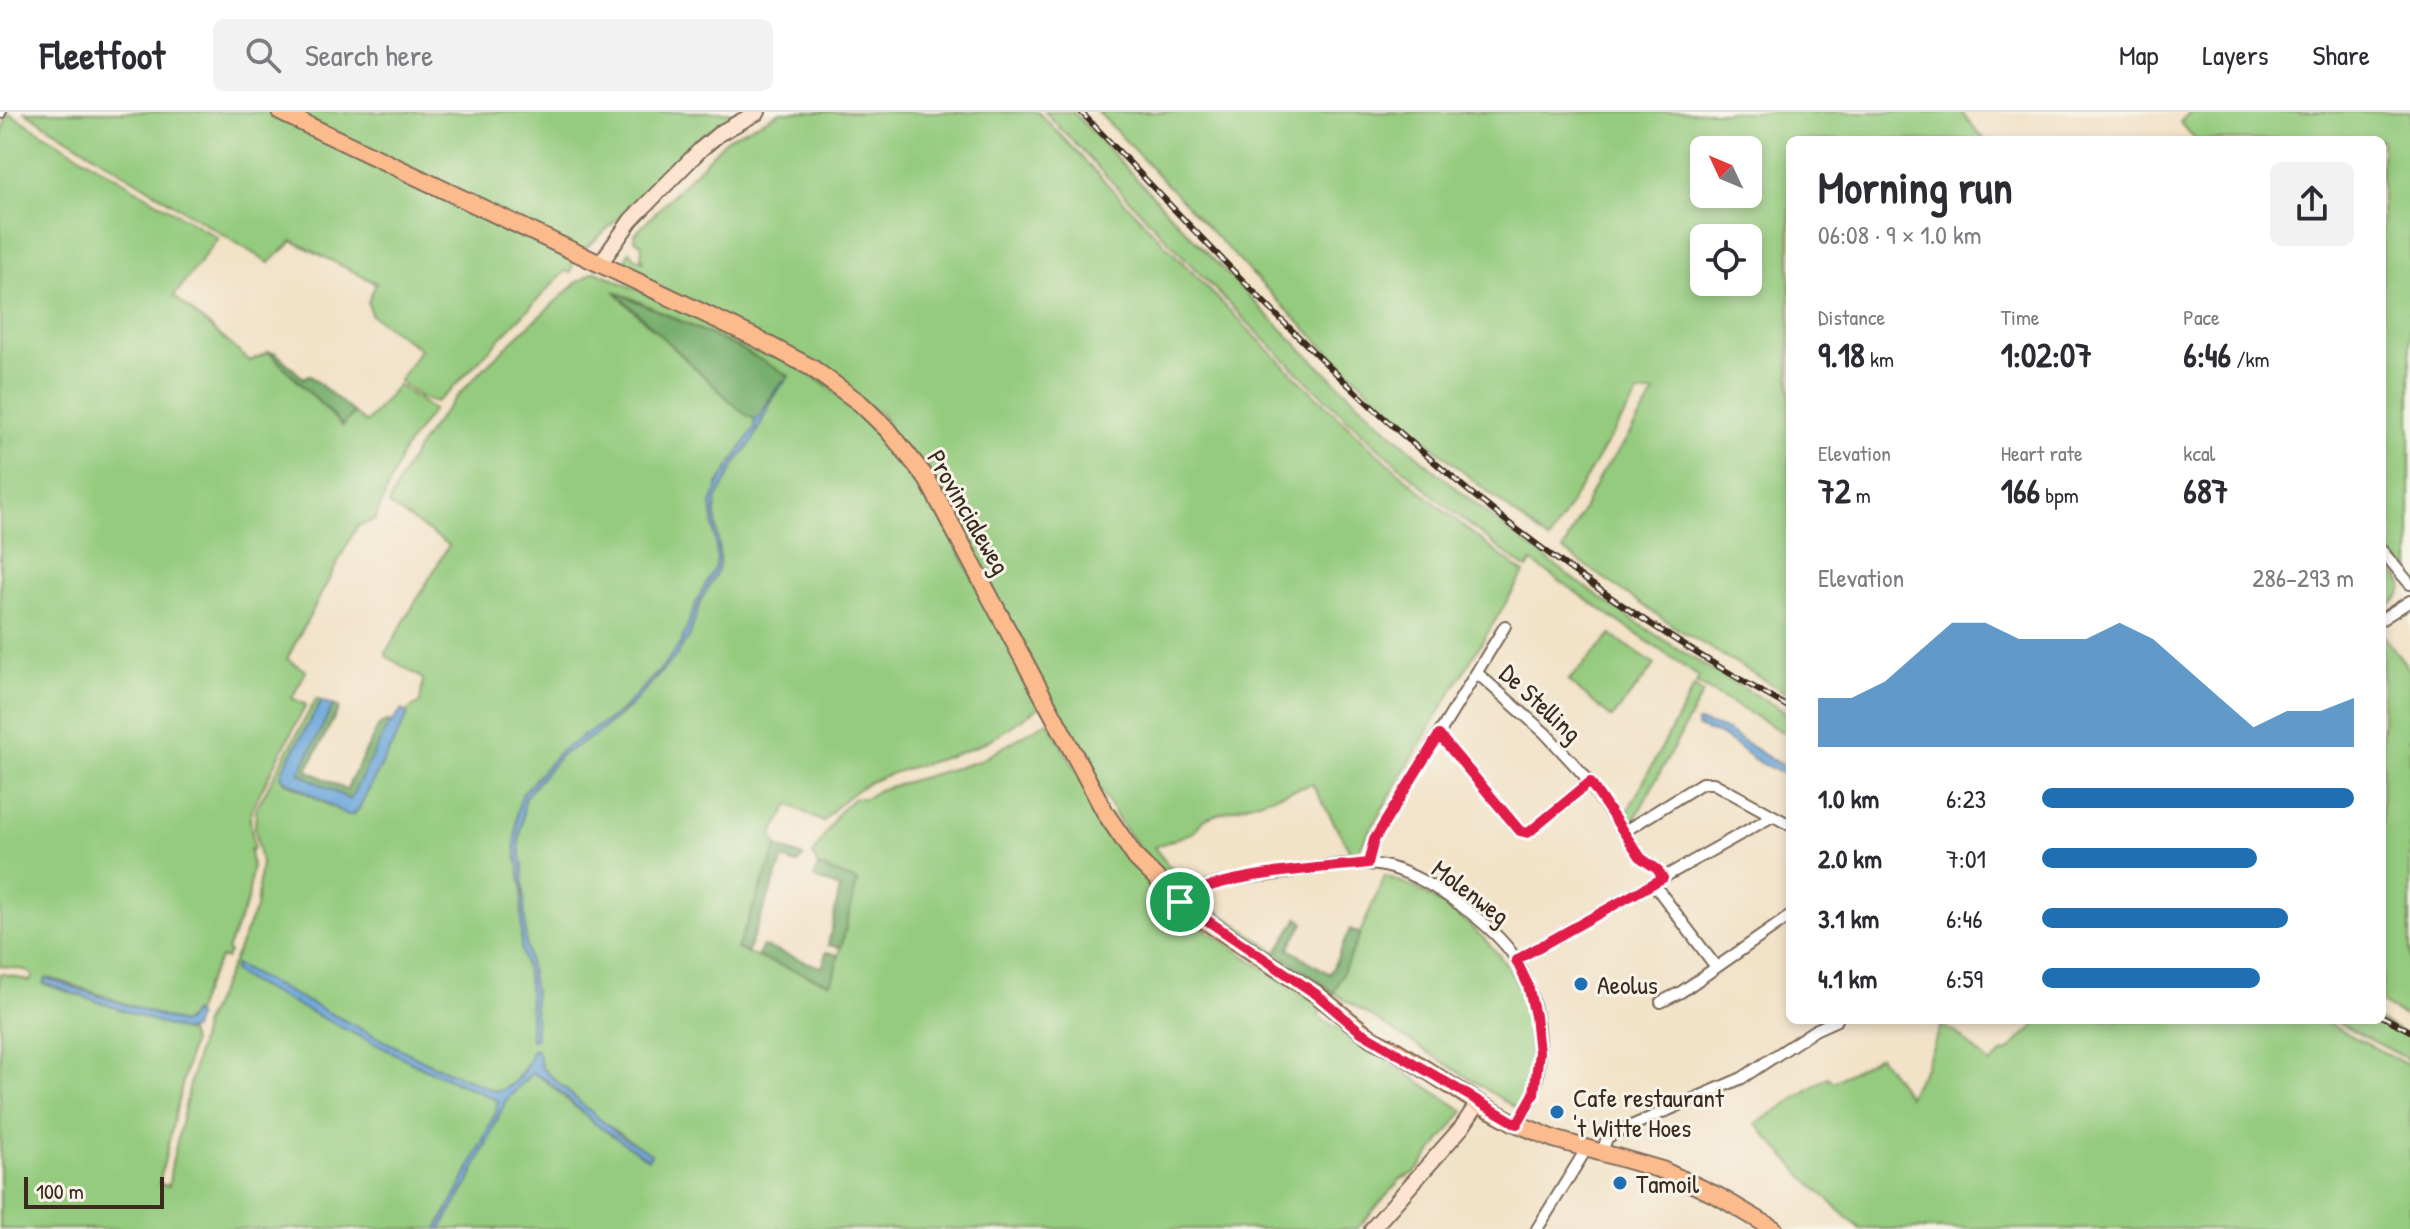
<!DOCTYPE html>
<html lang="en">
<head>
<meta charset="utf-8">
<style>
	body { margin:0; font-family:"Patrick Hand",sans-serif; background:#f2f2f3; color:#2b2b33; height:100vh; display:flex; flex-direction:column; font-size:30px; white-space:nowrap }
	* { box-sizing:border-box; margin:0 }
	p { font-size:26px; color:#7c7c81 }
	.icon { flex:none; width:44px; height:44px; fill:none; stroke:currentColor; stroke-width:2; stroke-linecap:round; stroke-linejoin:round }
	.map { position:relative; flex:1; overflow:hidden }
	.panel { position:absolute; left:1786px; top:24px; width:600px; height:888px; display:flex; flex-direction:column; background:#fff; border-radius:12px; box-shadow:0 4px 12px #0003 }
	.panel>* { flex:none }
	.needle { width:52px; rotate:314deg }
	.controls { position:absolute; left:1690px; top:24px; display:grid; gap:16px }
	.controls a { display:grid; place-items:center; width:72px; height:72px; border-radius:12px; background:#fff; box-shadow:0 4px 12px #0003; font-size:40px }
	.scale { position:absolute; left:24px; bottom:20px; width:140px; box-sizing:border-box; padding-left:8px; border:4px solid #3b2a1e; border-top:0; font-size:22px; line-height:28px; white-space:nowrap; color:#3b2a1e; -webkit-text-stroke:6px #f7f3e8; paint-order:stroke }
	.pin { position:absolute; display:grid; place-items:center; width:68px; height:68px; color:#fff; margin:-34px; border:4px solid #fff; border-radius:50%; box-shadow:0 2px 8px #0007 }
	.round { display:grid; place-items:center; flex:none; width:84px; height:84px; border-radius:12px; background:#f2f2f3 }
	.headline { display:flex; align-items:center; justify-content:space-between; height:136px; padding:0 32px }
	h1 { font-size:44px; font-weight:700; line-height:60px }
	.figures { display:grid; grid-template-columns:repeat(3,1fr); gap:12px; height:136px; padding:8px 32px }
	.figures div { display:grid; align-content:center }
	.figures b { font-size:34px; font-weight:700 }
	.figures small { font-size:22px; font-weight:400 }
	.figures p { font-size:22px }
	.chart { height:224px; padding:16px 32px }
	.chart p { display:flex; justify-content:space-between }
	.chart svg { width:100%; height:144px; margin-top:8px; fill:#1f6fb2; opacity:.7 }
	ul { padding:0 32px; list-style:none; font-size:26px }
	li { display:grid; grid-template-columns:128px 96px 1fr; align-items:center; height:60px }
	li i { height:20px; border-radius:10px; background:#1f6fb2 }
	header { display:flex; align-items:center; gap:48px; box-sizing:border-box; height:112px; padding:0 40px; background:#fff; border-bottom:2px solid #e1e1e2 }
	header strong { font-size:38px }
	nav { display:flex; gap:44px; margin-inline-start:auto; font-size:28px }
	.search { width:560px; height:72px; background:#f2f2f3; display:flex; align-items:center; gap:20px; box-sizing:border-box; padding:0 28px; border-radius:12px; color:#7c7c81; font-size:30px }
	.map>svg:first-child { display:block }
</style>
</head>
<body>
<header>
<strong>Fleetfoot</strong>
<div class="search"><svg class="icon" aria-label="search" viewBox="0 0 24 24"><circle cx="10" cy="10" r="6"/><path d="M15 15l6 6"/></svg>Search here</div>
<nav><a>Map</a><a>Layers</a><a>Share</a></nav>
</header>
<div class="map">
<svg width="2410" height="1117" viewBox="0 0 2410 1117">
	<rect width="100%" height="100%" fill="#f7f3e8"/>
	<filter id="ink" filterUnits="userSpaceOnUse"><feTurbulence type="fractalNoise" baseFrequency=".0125" numOctaves="2"/><feDisplacementMap in="SourceGraphic" scale="16" xChannelSelector="R" yChannelSelector="G"/><feConvolveMatrix kernelMatrix="1 2 1 2 8 2 1 2 1" color-interpolation-filters="sRGB"/></filter>
	<filter id="wash" filterUnits="userSpaceOnUse"><feTurbulence type="fractalNoise" baseFrequency=".006" numOctaves="4" result="noise"/><feDisplacementMap in="SourceGraphic" scale="32" xChannelSelector="R" yChannelSelector="G"/><feGaussianBlur stdDeviation="1.8" result="paint"/><feColorMatrix in="noise" values="0 0 0 0 0 0 0 0 0 0 0 0 0 0 0 0 0 1.4 0 .05"/><feComposite in="paint" operator="in"/></filter>
	<g filter="url(#wash)">
		<rect width="100%" height="100%" fill="#f2e2c7"/>
		<path fill="#94cb7e" stroke="#687a4e" stroke-width="2" fill-rule="evenodd" d="M7 0 218 126 174 184 250 249 269 240 342 314 354 301 366 311 398 273 433 298 402 341 375 408 357 414 287 547 306 559 292 586 306 593 253 694 250 707 254 736 251 739 250 736 252 756 248 788 227 838 229 840 226 847 221 845C209 864 202 883 195 902L192 901 185 910 181 911 64 870 49 866 44 869V872L189 920 192 930 159 1072 169 1074 171 1056 204 911 230 857 256 796 261 751 255 716 256 697 316 587 321 589 282 659 284 669 347 703 354 702 407 603 405 600 420 591 423 567 386 544V540L449 433 389 393C423 300 506 236 576 171L596 159 791 249 850 291 899 340 930 386 1041 594C1016 610 995 628 967 638 908 661 865 656 823 710L789 692 772 723 777 735 737 837 820 868 833 867 857 770 818 754 813 742 839 700 854 686H866L879 678 979 649 1048 609 1123 740 1148 769 1181 801 1323 896 1318 904 1464 999 1415 1061 1401 1067 1357 1117H0V861L30 869 33 864 25 858 0 854V32ZM627 184 741 237 742 300 623 189ZM236 854 430 952 495 979C515 979 526 952 536 938L542 956 598 1007 651 1043 648 1047 594 1011 536 961H530L506 988 499 989 428 958 250 870Z
			M25 0H271L377 49 571 147 573 151 571 161 565 159 449 280 436 290 421 286 399 269 420 237 371 203 368 190 376 171 293 129 269 151Z
			M293 0H739C676 33 637 96 582 139Z
			M781 0H1038C1193 160 1344 329 1524 461L1432 612 1354 746 1312 672 1212 704 1203 708 1194 720 1154 735 1169 754 1189 772 1174 775 1152 754 1121 712 881 302 621 155 630 139 636 146 644 150 641 146 642 133 634 127V123L728 26Z
			M1045 0H1073C1178 109 1280 223 1394 323 1515 430 1647 526 1790 602V624L1696 571 1699 565 1532 450 1527 457C1348 326 1198 159 1045 0Z
			M1098 0H1961L1985 28H1790V583L1676 516 1563 438 1600 363 1622 334 1655 281H1639L1604 335 1549 429C1488 381 1428 332 1371 280 1276 191 1188 94 1098 0ZM1704 38H1748V82H1704ZM1704 126H1748V170H1704Z
			M2190 0H2410V461L2382 432V28H2196L2180 10Z
			M2382 449C2409 472 2410 480 2382 498Z
			M2382 521 2410 558V907L2382 892Z
			M1611 523 1655 553 1612 606 1568 569Z
			M1694 575 1703 581 1630 716 1623 708Z
			M1385 764C1408 771 1427 782 1446 795 1500 834 1533 874 1530 944 1529 964 1529 981 1519 998L1334 881 1330 885 1196 796 1201 788 1334 880Z
			M2040 908H2321L2410 954V1117H1860L1807 1068 1756 1012 1828 965 1834 970 1879 944 1908 984 1925 955 1941 914 1954 919 1990 952 2004 940 2006 941Z
			M2332 908H2378L2410 925V948Z"/>
		<path fill="#77af6d" stroke="#596c46" stroke-width="2" d="M614 179 741 237 789 264 771 284 758 309 742 300Z
			M269 240 276 241 303 266 309 263 354 301 343 314Z
			M333 593 339 596 307 658 346 678 378 615 386 609 391 611 350 688 299 661Z
			M777 735 803 745 797 752 783 747 747 841 737 837Z
			M818 754 857 769 841 835 828 833 840 776 814 766Z
			M1298 806 1304 811 1289 837 1330 862 1350 817 1360 822 1334 880 1277 840Z
			M763 834 820 855 823 854 826 840 839 843 833 867 829 871 757 845Z"/>
		<path fill="#69a6db" stroke="#52687c" stroke-width="2" d="M788 266 776 280 752 330 736 351 717 386 715 400 720 447 718 458 701 488 689 525 676 544 630 595 595 623 560 644 525 685 519 732 523 755 526 833 534 880 536 927 531 928 529 872 521 837 522 775 515 735 517 701 522 682 558 641 620 600 660 558 681 531 699 484 715 456 717 447 711 392 718 373 755 315 754 309C769 298 771 277 788 266Z
			M321 589 333 593 299 661 350 688 387 616 402 598 408 603 358 698 352 703H347L281 665 282 659Z
			M1697 610C1734 614 1757 644 1790 657V665C1778 659 1765 654 1754 647 1732 631 1725 623 1697 615Z
			M235 853 430 952 495 979C513 979 528 956 532 939L536 937 542 956 585 995 618 1022 651 1042 648 1047 594 1011 547 968 532 961 506 988 468 1072 441 1117H437L462 1072 496 1000 498 988 428 958 250 870 234 860Z
			M46 866 181 911 186 910 192 900 197 905 193 917 183 919 43 871Z"/>
	</g>
	<g filter="url(#ink)">
		<g fill="none" stroke-linecap="round" stroke-linejoin="round">
			<g stroke="#7b6a59" stroke-width="14">
				<path id="street" d="M0 1V0
					M2382 439 2410 472
					M2382 507 2410 489
					M1477 561 1545 621 1583 662 1641 746 1657 757 1663 766
					M1439 623 1520 719 1528 721 1590 670
					M1625 719 1702 671H1713L1790 713
					M1368 751 1374 728 1505 514
					M1653 771 1716 855
					M1180 790C1198 770 1245 766 1271 763 1309 758 1355 745 1392 756 1430 767 1497 815 1517 849 1538 886 1545 939 1534 980 1532 990 1522 1002 1517 1012
					M1516 848 1773 704
					M1661 890 1681 880 1790 804
					M1602 1040 1607 1026 1615 1021 1742 966 1815 918 1837 908
					M1537 1117 1587 1036"/>
			</g>
			<g stroke="#7b6a59" stroke-width="18">
				<path id="secondary" d="M600 152 631 108 701 37 720 21 758 0
					M1372 1117 1462 1015 1478 991"/>
			</g>
			<g stroke="#7b6a59" stroke-width="20">
				<path id="primary" d="M280 0 754 225 812 256 860 291 888 318 927 367 1106 702 1136 746 1190 799 1316 882 1371 926 1395 938 1478 991 1513 1010 1554 1027 1662 1058 1718 1084 1774 1117"/>
			</g>
			<use href="#street" stroke="#fff" stroke-width="10"/>
			<use href="#secondary" stroke="#fde4d1" stroke-width="14"/>
			<use href="#primary" stroke="#fbbb8d" stroke-width="16"/>
			<g stroke="#3b2a1e" stroke-width="6">
				<path id="rail" d="M1081 0C1196 119 1307 242 1433 349 1543 444 1663 525 1790 596
					M2382 904 2410 919"/>
			</g>
			<use href="#rail" stroke="#f7f3e8" stroke-width="3" stroke-dasharray="9" stroke-linecap="butt"/>
		</g>
	</g>
	<g fill="none" stroke-linecap="round" stroke-linejoin="round" filter="url(#ink)">
		<g stroke="#fff" stroke-width="16">
			<path id="route" d="M1439 623 1520 719 1528 721 1590 670 1641 746 1657 757 1663 766 1516 848 1528 873 1535 904 1539 940 1534 982 1517 1012 1361 920 1316 882 1180 790C1206 762 1327 756 1368 751L1374 728Z"/>
		</g>
		<use href="#route" stroke="#e11d48" stroke-width="10"/>
	</g>
	<g fill="#1f6fb2" stroke="#f7f3e8" stroke-width="3">
		<circle cx="1581" cy="872" r="8"/>
		<circle cx="1557" cy="1000" r="8"/>
		<circle cx="1620" cy="1071" r="8"/>
	</g>
	<g text-anchor="middle" dominant-baseline="central" stroke-width="6" stroke-linejoin="round" paint-order="stroke">
		<g font-size="26" fill="#3b2a1e" stroke="#f7f3e8">
			<text transform="translate(969 400) rotate(60)">Provincialeweg</text>
			<text transform="translate(1541 591) rotate(43)">De Stelling</text>
			<text transform="translate(1471 780) rotate(37)">Molenweg</text>
		</g>
		<g font-size="26" fill="#3b2a1e" stroke="#f7f3e8" text-anchor="start">
			<text x="1597" y="872">Aeolus</text>
			<text x="1573" y="985">Cafe restaurant<tspan x="1573" dy="30">'t Witte Hoes</tspan></text>
			<text x="1636" y="1071">Tamoil</text>
		</g>
	</g>
</svg>
<div class="controls">
<a><svg class="needle" viewBox="-14 -14 28 28"><path d="M0-13l5 13h-10z" fill="#e53935"/><path d="M0 13l5-13h-10z" fill="#7c7c81"/></svg></a>
<a><svg class="icon" aria-label="locate" viewBox="0 0 24 24"><circle cx="12" cy="12" r="6"/><path d="M12 2v4M12 18v4M2 12h4M18 12h4"/></svg></a>
</div>
<div class="scale">100 m</div>
<div class="pin" style="left:1180px;top:790px;background:#1e9e55"><svg class="icon" aria-label="arrive" viewBox="0 0 24 24"><path d="M6 21V4h12l-3 4 3 4H6"/></svg></div>
<section class="panel">
<div class="headline"><div><h1>Morning run</h1><p>06:08 · 9 × 1.0 km</p></div><a class="round"><svg class="icon" aria-label="share" viewBox="0 0 24 24"><path d="M12 15V3M7 8l5-5 5 5M5 13v7h14v-7"/></svg></a></div>
<div class="figures">
<div><p>Distance</p><b>9.18<small> km</small></b></div>
<div><p>Time</p><b>1:02:07</b></div>
<div><p>Pace</p><b>6:46<small> /km</small></b></div>
</div>
<div class="figures">
<div><p>Elevation</p><b>72<small> m</small></b></div>
<div><p>Heart rate</p><b>166<small> bpm</small></b></div>
<div><p>kcal</p><b>687</b></div>
</div>
<div class="chart"><p><span>Elevation</span>286–293 m</p>
<svg viewBox="0 0 160 44" preserveAspectRatio="none"><path d="M0 44V29L10 29L20 24L30 15L40 6L50 6L60 11L70 11L80 11L90 6L100 11L110 20L120 29L130 38L140 33L150 33L160 29V44z"/></svg>
</div>
<ul>
<li><b>1.0 km</b>6:23<i style="width:100%"></i></li>
<li><b>2.0 km</b>7:01<i style="width:69%"></i></li>
<li><b>3.1 km</b>6:46<i style="width:79%"></i></li>
<li><b>4.1 km</b>6:59<i style="width:70%"></i></li>
</ul>
</section>
</div>
</body>
</html>
